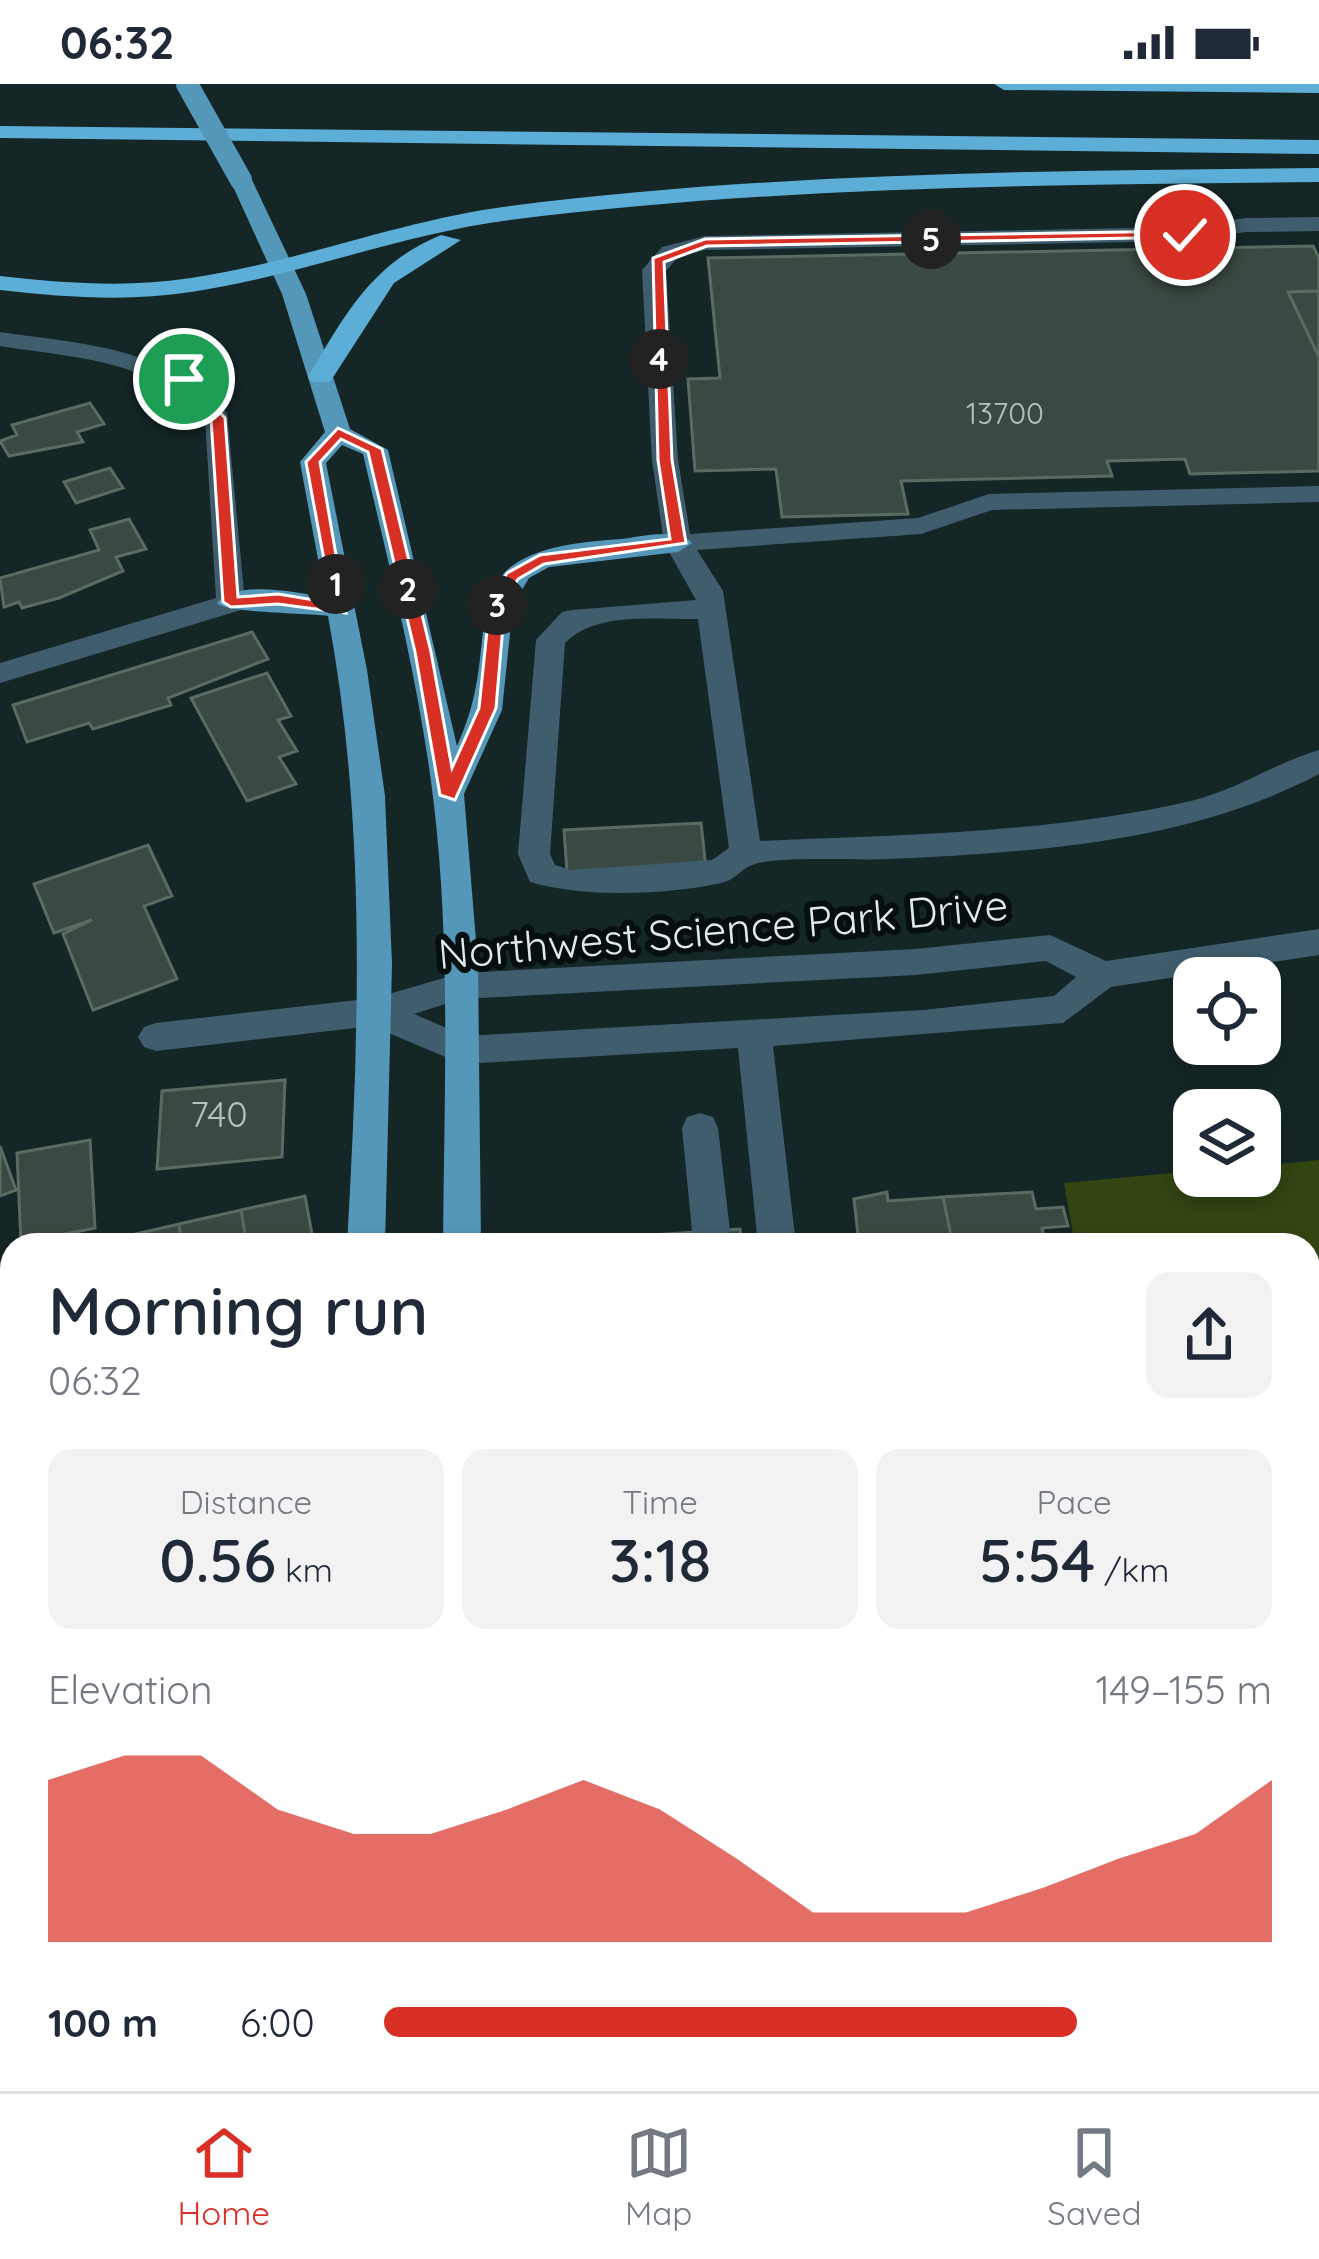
<!DOCTYPE html>
<html lang="en">
<head>
<meta charset="utf-8">
<style>
	body { margin:0; font-family:Quicksand,sans-serif; background:#f2f2f3; color:#1f2937; height:100vh; display:flex; flex-direction:column; font-size:45px; white-space:nowrap }
	* { box-sizing:border-box; margin:0 }
	p { font-size:39px; color:#747a83 }
	.icon { flex:none; width:66px; height:66px; fill:none; stroke:currentColor; stroke-width:2; stroke-linecap:round; stroke-linejoin:round }
	.map { position:relative; flex:1; overflow:hidden }
	.drawer { position:absolute; left:0px; top:1149px; width:1320px; height:858px; display:flex; flex-direction:column; background:#fff; border-radius:36px 36px 0 0; box-shadow:0 6px 18px #0003 }
	.drawer>* { flex:none }
	.tools { position:absolute; left:1173px; top:873px; display:grid; gap:24px }
	.tools a { display:grid; place-items:center; width:108px; height:108px; border-radius:24px; background:#fff; box-shadow:0 6px 18px #0003; font-size:60px }
	.pin { position:absolute; display:grid; place-items:center; width:102px; height:102px; color:#fff; margin:-51px; border:6px solid #fff; border-radius:50%; box-shadow:0 3px 12px #0007 }
	.km { position:absolute; width:60px; height:60px; margin:-30px; border-radius:50%; background:#222; color:#fff; font-size:33px; line-height:60px; text-align:center }
	.round { display:grid; place-items:center; flex:none; width:126px; height:126px; border-radius:24px; background:#f2f2f3 }
	.headline { display:flex; align-items:center; justify-content:space-between; height:204px; padding:0 48px }
	h1 { font-size:66px; font-weight:600; line-height:90px }
	.metrics { display:grid; grid-template-columns:repeat(3,1fr); gap:18px; height:204px; padding:12px 48px }
	.metrics div { display:grid; align-content:center; border-radius:24px; background:#f2f2f3; text-align:center }
	.metrics b { font-size:60px; font-weight:600 }
	.metrics small { font-size:33px; font-weight:400 }
	.metrics p { font-size:33px }
	.chart { height:336px; padding:24px 48px }
	.chart p { display:flex; justify-content:space-between }
	.chart svg { width:100%; height:216px; margin-top:12px; fill:#d93025; opacity:.7 }
	ul { padding:0 48px; list-style:none; font-size:39px }
	li { display:grid; grid-template-columns:192px 144px 1fr; align-items:center; height:90px }
	li i { height:30px; border-radius:15px; background:#d93025 }
	.status { display:flex; justify-content:space-between; align-items:center; height:84px; padding:0 60px; background:#fff; direction:ltr }
	.status svg { height:33px; fill:currentColor }
	.tab-bar { display:flex; justify-content:space-around; align-items:center; height:168px; border-top:3px solid #e0e1e3; background:#fff; font-size:33px; color:#747a83 }
	.tab-bar a { display:grid; justify-items:center; gap:6px }
	.tab-bar .on { color:#d93025 }
	.map>svg:first-child { display:block }
</style>
</head>
<body>
<div class="status"><b>06:32</b><svg viewBox="0 0 49 12"><path d="M0 12V9h3v3zM5 12V6h3v6zM10 12V3h3v9zM15 12V0h3v12zM26 1h20v11H26zM47 4h2v5h-2z"/></svg></div>
<div class="map">
<svg width="1319" height="2007" viewBox="0 0 1319 2007">
	<rect width="100%" height="100%" fill="#152627"/>
	<path fill="#334512" d="M1319 1076V1778L1308 1776V1161H1075L1064 1099 1194 1087V1092H1260V1082Z"/>
	<path fill="#3a4941" stroke="#5b6b62" stroke-width="3" d="M1313 162 1319 174V207L1288 208 1319 273V387L1190 390 1185 375 1107 377 1112 392 901 397 908 430 782 433 776 385 695 387 688 295 720 294 708 174Z
		M1319 207V273L1288 208Z
		M90 319 104 340 77 348 83 358 9 372 0 357 17 351 12 341Z
		M110 384 123 404 76 419 64 398Z
		M129 435 146 465 116 473 123 487 59 514 22 524 19 518 4 523 0 494 99 466 90 446Z
		M252 548 268 575 168 614 171 621 93 645 89 639 27 658 13 621Z
		M267 589 291 632 278 636 297 667 279 673 296 700 247 717 191 614Z
		M701 739 706 784 567 788 564 746Z
		M148 761 172 812 144 822 177 895 93 926 63 850 92 836 54 849 34 800Z
		M285 996 282 1073 157 1085 162 1007Z
		M90 1056 95 1144 21 1159 17 1069Z
		M0 1062 16 1106 0 1112Z
		M887 1108 888 1117 943 1113 953 1161H859L854 1115Z
		M1032 1108 1036 1125 1063 1123 1068 1142 1042 1144 1046 1161H953L943 1113Z
		M305 1112 314 1161H247L241 1126Z
		M241 1126 247 1161H182L179 1140Z
		M179 1140 182 1161H87Z
		M740 1145 742 1161H549V1158Z
		M12 1178V1287L0 1290V1180Z
		M12 1470V1561L0 1564V1473Z
		M1308 1959 1319 1961V2007H1248V1995H1308Z
		M21 1995H154L153 2007H19Z"/>
	<g fill="none" stroke-linecap="round" stroke-linejoin="round">
		<path fill="#3f5d6d" fill-rule="evenodd" d="M1319 133V147L1246 148 1185 157 705 166 678 173 666 187 678 376 690 450 918 434 989 410 1319 402V418L992 426 921 450 697 466 723 507 760 757C904 751 1050 749 1191 717 1237 706 1275 679 1319 666V690C1188 759 1035 768 890 775 858 777 778 771 752 781 741 785 734 797 721 799 666 811 584 814 530 798L518 770 536 556 562 528 572 526 696 516 664 459 652 376 642 186 662 163 705 152 1185 143 1246 134ZM698 535 729 764 712 776 571 786 555 781 550 770 565 559C597 527 655 536 698 535Z
			M0 248C82 260 168 263 227 329L245 519 241 526 0 599V579L216 514 205 335C153 275 74 274 0 262Z
			M1319 845V871L1111 903 1063 939 773 962 796 1161H758L738 964 462 980 372 942 156 967 144 963 138 953 144 943 156 939 375 914 461 889 916 865 1050 851 1106 877ZM1046 877 1076 893 1054 912 923 926 465 952 414 930 461 915 916 891Z
			M700 1029 713 1033 718 1044 730 1147 718 1161 698 1159 692 1147 682 1044 687 1033Z
			M1308 1799 1319 1801V1849L1308 1847Z"/>
		<path fill="#5597b8" fill-rule="evenodd" d="M241 89 252 96 306 210 350 345 388 366 457 662C513 543 430 466 621 455 641 453 678 443 692 459L678 468 549 483 529 494 513 521 502 626 464 710 478 881 481 1161H443C444 1015 451 866 434 721 420 602 390 486 363 370L342 361 326 379 367 586 385 712 392 880 385 1161H347C359 950 367 741 328 532 305 529 226 529 217 519 239 495 296 509 325 513L300 378 325 348 282 210 230 96Z
			M312 1995H364L363 2007H311Z
			M439 1995H491V2007H439Z"/>
		<path fill="#5daed6" fill-rule="evenodd" d="M994 0H1319V9L1004 6Z
			M0 42 1319 56V70L0 54Z
			M1319 84V98C1049 101 778 102 510 136 401 150 299 192 191 208 127 218 63 213 0 206V192C63 199 127 204 191 194 299 178 401 136 510 122 778 88 1049 87 1319 84Z
			M441 151 461 156 394 199 330 298H312L308 293C344 232 372 179 441 151Z"/>
		<path stroke="#5597b8" stroke-width="22" d="M187 0 241 96"/>
	</g>
	<path fill="#d93025" stroke="#fff" stroke-width="3" d="M1185 147 1189 153 707 162 664 178 672 376 686 459 544 480 518 495 505 518 496 624 455 716 440 711 415 568 368 368 341 355 320 378 346 529 278 520 231 523 223 518 211 335 177 295 184 291 225 334 238 513 278 510 332 519 306 378 338 344 382 365 431 568 452 684 479 624 490 518 507 489 540 471 670 455 658 376 653 174 705 155Z"/>
	<g text-anchor="middle" dominant-baseline="central" stroke-width="12" stroke-linejoin="round" paint-order="stroke">
		<g font-size="30" fill="#b6c2c0">
			<text x="1005" y="329">13700</text>
		</g>
		<g font-size="36" fill="#b6c2c0">
			<text x="219" y="1029">740</text>
		</g>
		<g font-size="42" fill="#dfeaea" stroke="#070e0e">
			<text transform="translate(723 845) rotate(-5)">Northwest Science Park Drive</text>
		</g>
	</g>
</svg>
<div class="tools">
<a><svg class="icon" aria-label="locate" viewBox="0 0 24 24"><circle cx="12" cy="12" r="6"/><path d="M12 2v4M12 18v4M2 12h4M18 12h4"/></svg></a>
<a><svg class="icon" aria-label="layers" viewBox="0 0 24 24"><path d="M12 4l9 5-9 5-9-5zM3 14l9 5 9-5"/></svg></a>
</div>
<div class="pin" style="left:184px;top:295px;background:#1e9e55"><svg class="icon" aria-label="arrive" viewBox="0 0 24 24"><path d="M6 21V4h12l-3 4 3 4H6"/></svg></div>
<div class="pin" style="left:1185px;top:151px;background:#d93025"><svg class="icon" aria-label="check" viewBox="0 0 24 24"><path d="M5 12l5 5 9-10"/></svg></div>
<b class="km" style="left:336px;top:500px">1</b>
<b class="km" style="left:408px;top:505px">2</b>
<b class="km" style="left:497px;top:521px">3</b>
<b class="km" style="left:659px;top:275px">4</b>
<b class="km" style="left:931px;top:155px">5</b>
<section class="drawer">
<div class="headline"><div><h1>Morning run</h1><p>06:32</p></div><a class="round"><svg class="icon" aria-label="share" viewBox="0 0 24 24"><path d="M12 15V3M7 8l5-5 5 5M5 13v7h14v-7"/></svg></a></div>
<div class="metrics">
<div><p>Distance</p><b>0.56<small> km</small></b></div>
<div><p>Time</p><b>3:18</b></div>
<div><p>Pace</p><b>5:54<small> /km</small></b></div>
</div>
<div class="chart"><p><span>Elevation</span>149–155 m</p>
<svg viewBox="0 0 160 44" preserveAspectRatio="none"><path d="M0 44V11L10 6L20 6L30 17L40 22L50 22L60 17L70 11L80 17L90 27L100 38L110 38L120 38L130 33L140 27L150 22L160 11V44z"/></svg>
</div>
<ul>
<li><b>100 m</b>6:00<i style="width:78%"></i></li>
</ul>
</section>
</div>
<nav class="tab-bar">
<a class="on"><svg class="icon" aria-label="home" viewBox="0 0 24 24"><path d="M3 11l9-7 9 7M6 9v11h12V9"/></svg>Home</a>
<a><svg class="icon" aria-label="map" viewBox="0 0 24 24"><path d="M3 6l6-2 6 2 6-2v14l-6 2-6-2-6 2zM9 4v14M15 6v14"/></svg>Map</a>
<a><svg class="icon" aria-label="saved" viewBox="0 0 24 24"><path d="M7 4h10v16l-5-4-5 4z"/></svg>Saved</a>
</nav>
</body>
</html>
